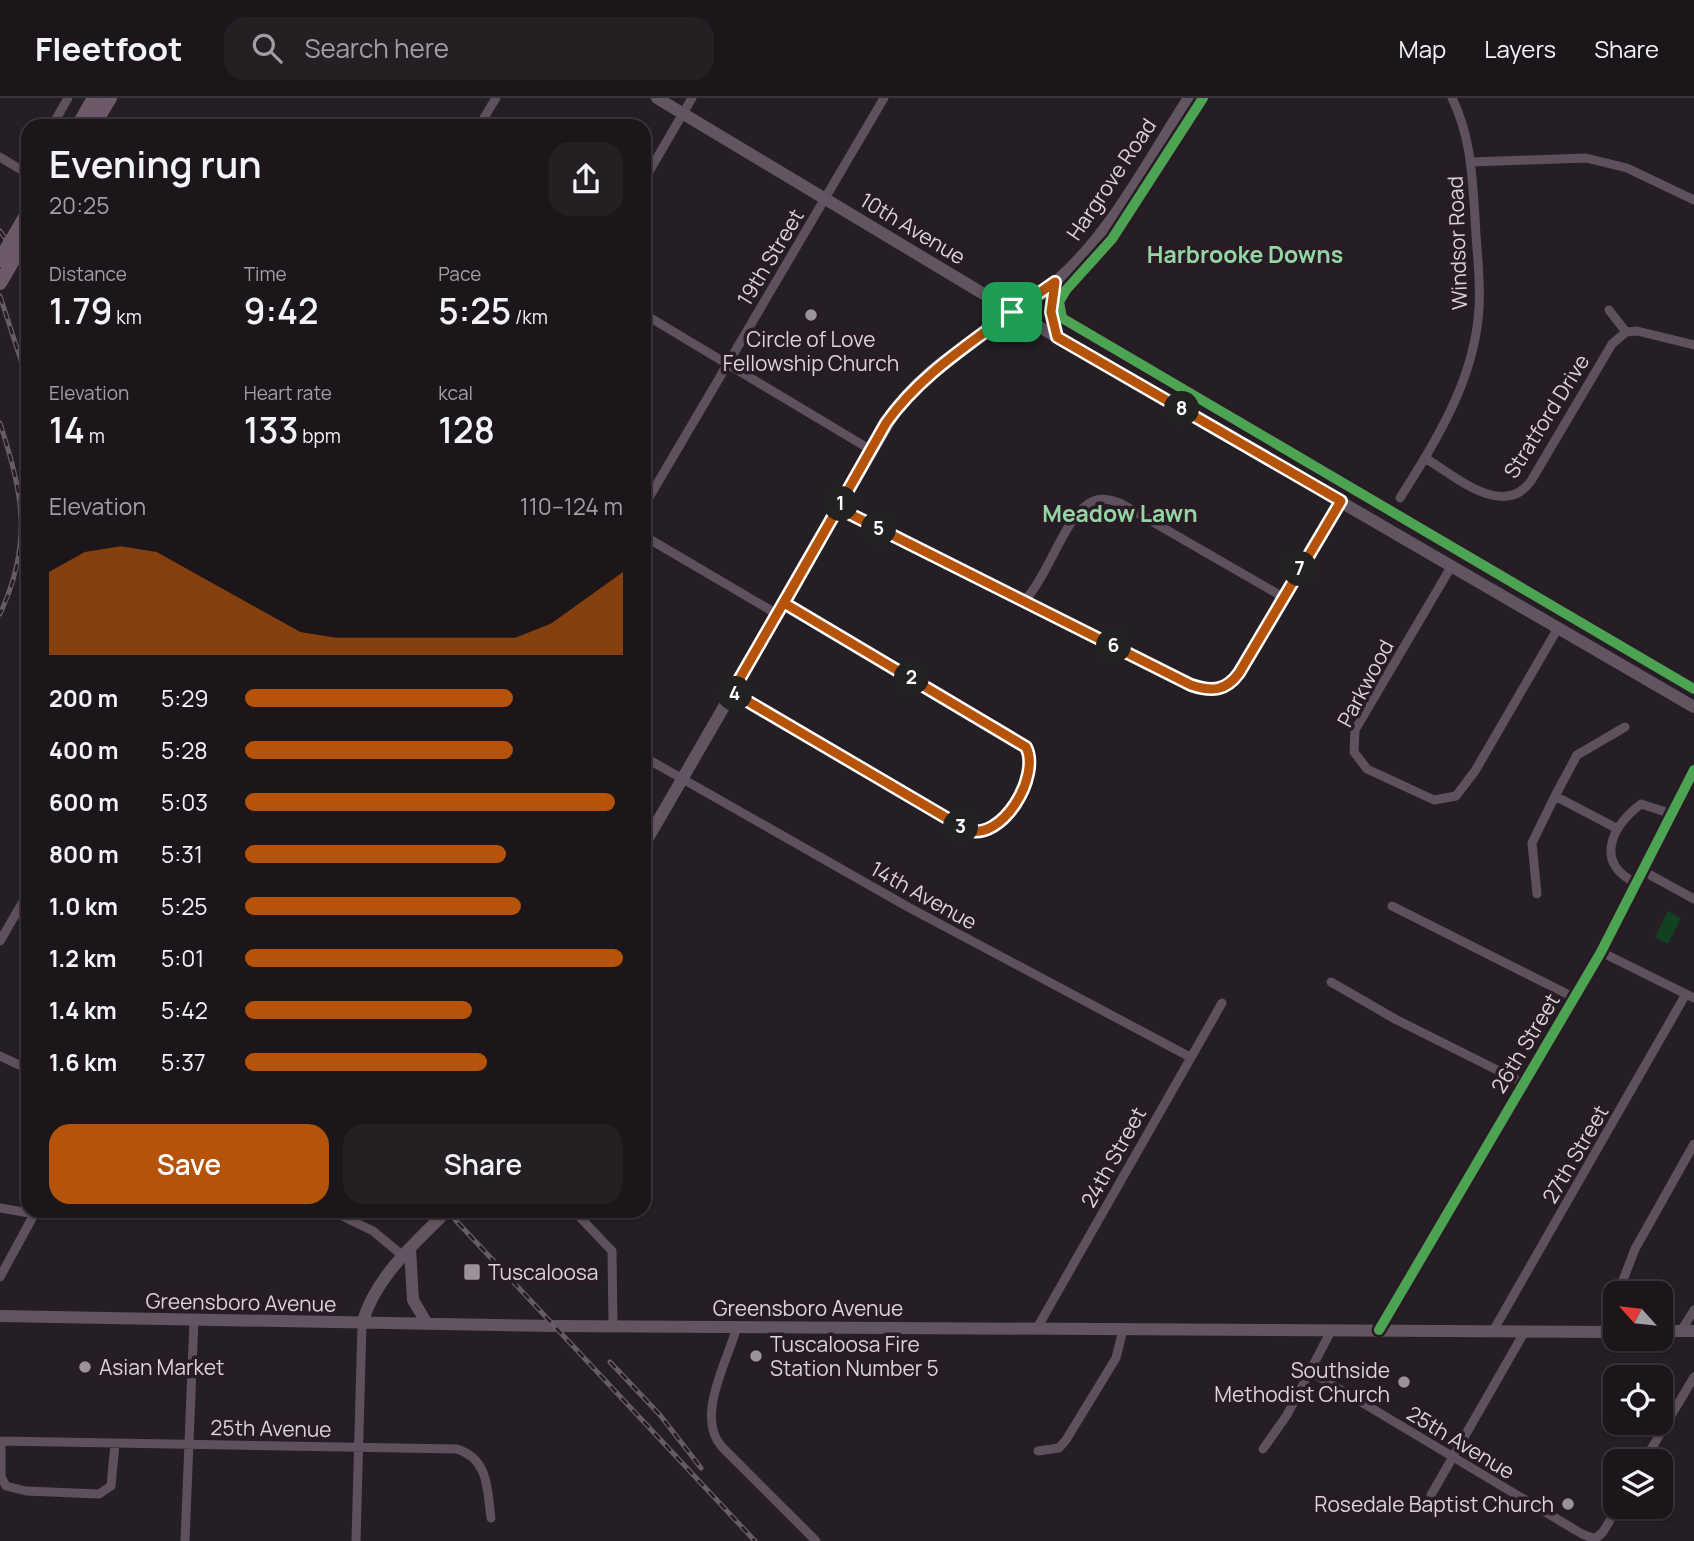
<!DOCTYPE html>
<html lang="en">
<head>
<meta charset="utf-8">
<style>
	body { margin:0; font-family:Manrope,sans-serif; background:#251f24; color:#f1f3f6; height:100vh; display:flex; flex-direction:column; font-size:26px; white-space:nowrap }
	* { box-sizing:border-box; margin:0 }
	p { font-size:23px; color:#a09fa3 }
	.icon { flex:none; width:38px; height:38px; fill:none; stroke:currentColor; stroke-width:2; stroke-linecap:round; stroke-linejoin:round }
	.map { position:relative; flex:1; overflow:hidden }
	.drawer { position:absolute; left:21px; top:21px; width:630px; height:1099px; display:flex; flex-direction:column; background:#1c161b; border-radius:21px; box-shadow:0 2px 5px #0004,0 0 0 2px #3a353a }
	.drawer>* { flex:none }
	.needle { width:46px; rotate:297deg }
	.controls { position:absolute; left:1603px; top:1183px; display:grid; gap:14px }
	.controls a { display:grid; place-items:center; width:70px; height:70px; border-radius:14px; background:#1c161b; box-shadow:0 2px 5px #0004,0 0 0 2px #3a353a; font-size:35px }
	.pin { position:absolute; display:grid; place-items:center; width:60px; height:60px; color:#fff; margin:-30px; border-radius:14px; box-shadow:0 4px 10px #0006 }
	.km { position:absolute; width:35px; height:35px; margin:-18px; border-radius:50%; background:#222; color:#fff; font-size:19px; line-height:35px; text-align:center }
	.round { display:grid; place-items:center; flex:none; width:74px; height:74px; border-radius:21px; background:#251f24 }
	.head { display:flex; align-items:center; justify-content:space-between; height:119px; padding:0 28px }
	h1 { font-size:38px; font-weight:600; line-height:52px }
	.figures { display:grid; grid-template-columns:repeat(3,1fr); gap:10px; height:119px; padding:7px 28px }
	.figures div { display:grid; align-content:center }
	.figures b { font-size:35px; font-weight:600 }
	.figures small { font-size:19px; font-weight:400 }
	.figures p { font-size:19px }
	.chart { height:196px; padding:14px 28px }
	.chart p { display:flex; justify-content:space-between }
	.chart svg { width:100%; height:126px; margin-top:7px; fill:#b45309; opacity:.7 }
	.button { display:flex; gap:14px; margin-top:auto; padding:14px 28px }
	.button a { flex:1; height:80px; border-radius:21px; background:#b45309; color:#fff; font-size:28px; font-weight:600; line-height:80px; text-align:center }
	.button a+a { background:#251f24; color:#f1f3f6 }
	ul { padding:0 28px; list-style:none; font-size:23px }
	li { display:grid; grid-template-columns:112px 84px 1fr; align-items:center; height:52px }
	li i { height:18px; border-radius:9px; background:#b45309 }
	header { display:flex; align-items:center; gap:42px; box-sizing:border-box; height:98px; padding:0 35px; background:#1c161b; border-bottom:2px solid #3a353a }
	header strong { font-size:33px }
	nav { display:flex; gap:38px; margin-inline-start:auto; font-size:24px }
	.search { width:490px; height:63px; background:#251f24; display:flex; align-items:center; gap:18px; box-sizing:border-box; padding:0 24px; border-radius:21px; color:#a09fa3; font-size:26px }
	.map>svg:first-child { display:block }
</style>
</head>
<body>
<header>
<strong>Fleetfoot</strong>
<div class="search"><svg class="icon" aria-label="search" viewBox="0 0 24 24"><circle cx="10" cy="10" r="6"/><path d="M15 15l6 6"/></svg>Search here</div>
<nav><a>Map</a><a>Layers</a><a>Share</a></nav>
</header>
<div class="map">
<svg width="1694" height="1443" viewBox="0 0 1694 1443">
	<rect width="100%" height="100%" fill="#251e24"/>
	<path fill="#104221" d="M1668 813 1681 820 1668 846 1655 839Z"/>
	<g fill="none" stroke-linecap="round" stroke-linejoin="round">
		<path stroke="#5e505c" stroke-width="9" d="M52 28 68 0
			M479 28 496 0
			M0 59 28 76
			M1472 64 1586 60 1627 70 1694 102
			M644 82 692 0
			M1609 212 1626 234
			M644 216 871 352
			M1425 360C1454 377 1503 422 1531 383L1612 246 1626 234 1637 233 1694 247
			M1400 400C1437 341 1475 281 1479 210 1481 180 1476 149 1475 119 1472 77 1471 39 1452 0
			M644 408 884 0
			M838 410 1191 587C1212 594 1226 593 1239 574L1341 403
			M644 438 777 516
			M1451 469 1355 632 1354 654 1367 671 1434 702 1456 698 1475 673 1558 530
			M1024 503C1047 480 1065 420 1088 406 1099 399 1109 401 1120 405L1283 499
			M732 594 972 734C1002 738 1035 684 1030 658L1019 643 784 505
			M644 659 908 809 1190 959
			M1555 698 1616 730
			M1643 773 1694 801
			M1636 785C1594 765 1611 729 1641 706L1672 716
			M1537 796 1532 745 1555 698 1577 657 1625 629
			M1392 808 1575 900
			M0 843 28 795
			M1601 854 1694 900
			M1331 884 1395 921 1523 985
			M0 958 28 971
			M0 1110 35 1116
			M332 1113 373 1133 403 1158
			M574 1113 612 1153 613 1227
			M0 1179 36 1113
			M1618 1195 1635 1151 1694 1046
			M737 1229C727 1264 695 1319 722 1349L816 1443
			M1037 1230 1222 905
			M1379 1232 1601 854 1694 672
			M1493 1233 1686 896
			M1681 1233 1694 1212
			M1613 1234 1615 1209
			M1311 1274 1582 1436 1595 1441 1603 1434 1618 1409
			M0 1343 457 1351C489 1361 487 1391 491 1420
			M1 1343V1379L6 1388 26 1393 99 1396 111 1388 115 1346
			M1263 1351 1287 1317 1331 1233
			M1038 1353 1059 1350 1066 1342 1116 1260 1123 1232
			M1644 1363 1694 1279
			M1431 1397 1525 1233
			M185 1443 194 1222
			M356 1443 362 1226"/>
		<path stroke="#635461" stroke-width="12" d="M657 0 1012 213 1694 609
			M1055 185 1051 214 1057 239
			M644 747 898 308C939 254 1008 227 1058 182 1114 132 1148 63 1189 0
			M410 1151 413 1202 426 1224
			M0 1218 553 1228 1615 1234
			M362 1226C375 1179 414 1146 447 1113
			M1661 1233H1694"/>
		<path stroke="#6c5a6b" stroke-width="14" d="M78 28 94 0
			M93 28 110 0"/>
		<g stroke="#665c65" stroke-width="5">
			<path id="rail" d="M0 133 28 173
				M0 198 28 284
				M0 325C23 397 33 444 0 516
				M447 1113 755 1443
				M610 1264 660 1317 701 1370"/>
		</g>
		<use href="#rail" stroke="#281b26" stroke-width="2.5" stroke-dasharray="8" stroke-linecap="butt"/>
		<path stroke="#6c5a6b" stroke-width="14" d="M0 162 28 114
			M0 185 28 137"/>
		<g stroke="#281b26" stroke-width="15">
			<path id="cycleway" d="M1203 0 1112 141 1066 192 1059 204 1062 220 1694 591
				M732 594 972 734C1002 738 1035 684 1030 658L1019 643 784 505
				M1379 1232 1601 854 1694 672"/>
		</g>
		<use href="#cycleway" stroke="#4ca352" stroke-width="10"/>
	</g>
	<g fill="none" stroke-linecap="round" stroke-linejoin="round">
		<g stroke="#fff" stroke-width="14">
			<path id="route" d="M1012 214C967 248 919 278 886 325L784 505 1026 649C1041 678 1002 744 967 732L732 594 838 410 1191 587C1212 594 1226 593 1239 575L1341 403 1057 239 1051 214 1055 184 1012 214"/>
		</g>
		<use href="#route" stroke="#b45309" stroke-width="9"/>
	</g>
	<g fill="#9b939a" stroke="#281b26" stroke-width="2.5">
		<circle cx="811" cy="217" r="7"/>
		<rect x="463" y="1165" width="18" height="18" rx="3.5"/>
		<circle cx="756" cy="1258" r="7"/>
		<circle cx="85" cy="1269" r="7"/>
		<circle cx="1404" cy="1284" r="7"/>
		<circle cx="1568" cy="1406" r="7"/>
	</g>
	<g text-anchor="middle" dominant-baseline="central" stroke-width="7" stroke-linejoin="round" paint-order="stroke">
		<g font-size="21" fill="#dbd2da" stroke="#281b26">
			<text transform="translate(1111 81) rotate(-56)">Hargrove Road</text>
			<text transform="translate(913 130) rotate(31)">10th Avenue</text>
			<text transform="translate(1457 145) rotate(-92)">Windsor Road</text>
			<text transform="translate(770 159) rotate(-59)">19th Street</text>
			<text transform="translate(1546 318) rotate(-58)">Stratford Drive</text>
			<text transform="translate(1365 585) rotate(-62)">Parkwood</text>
			<text transform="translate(924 797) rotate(29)">14th Avenue</text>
			<text transform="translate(1525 945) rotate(-59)">26th Street</text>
			<text transform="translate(1575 1056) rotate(-60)">27th Street</text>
			<text transform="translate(1113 1059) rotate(-61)">24th Street</text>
			<text transform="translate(241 1204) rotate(1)">Greensboro Avenue</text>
			<text x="808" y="1210">Greensboro Avenue</text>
			<text transform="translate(271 1330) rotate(1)">25th Avenue</text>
			<text transform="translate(1461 1344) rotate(31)">25th Avenue</text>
		</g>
		<g font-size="21" fill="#dbd2da" stroke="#281b26" text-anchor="start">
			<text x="811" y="241" text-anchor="middle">Circle of Love<tspan x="811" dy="24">Fellowship Church</tspan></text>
			<text x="488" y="1174">Tuscaloosa</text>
			<text x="770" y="1246">Tuscaloosa Fire<tspan x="770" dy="24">Station Number 5</tspan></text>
			<text x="99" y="1269">Asian Market</text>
			<text x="1390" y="1272" text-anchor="end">Southside<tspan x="1390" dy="24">Methodist Church</tspan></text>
			<text x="1554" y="1406" text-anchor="end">Rosedale Baptist Church</text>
		</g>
		<g font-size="23" font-weight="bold" fill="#93d6a1" stroke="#281b26">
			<text x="1245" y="156">Harbrooke Downs</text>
			<text x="1120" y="415">Meadow Lawn</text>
		</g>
	</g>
</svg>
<div class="controls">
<a><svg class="needle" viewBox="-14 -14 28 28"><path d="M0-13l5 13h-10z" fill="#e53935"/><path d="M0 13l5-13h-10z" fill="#a09fa3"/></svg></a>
<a><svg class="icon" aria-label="locate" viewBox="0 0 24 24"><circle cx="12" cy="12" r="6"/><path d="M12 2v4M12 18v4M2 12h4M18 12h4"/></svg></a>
<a><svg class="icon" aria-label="layers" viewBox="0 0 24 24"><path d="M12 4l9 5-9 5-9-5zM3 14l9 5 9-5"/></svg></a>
</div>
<div class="pin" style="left:1012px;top:214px;background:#1e9e55"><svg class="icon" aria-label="arrive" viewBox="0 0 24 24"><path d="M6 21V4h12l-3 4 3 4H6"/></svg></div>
<b class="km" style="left:841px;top:406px">1</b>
<b class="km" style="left:912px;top:580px">2</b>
<b class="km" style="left:961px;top:729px">3</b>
<b class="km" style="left:735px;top:596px">4</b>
<b class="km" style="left:879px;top:431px">5</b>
<b class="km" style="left:1114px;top:548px">6</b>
<b class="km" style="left:1300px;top:471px">7</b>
<b class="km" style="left:1182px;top:311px">8</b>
<section class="drawer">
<div class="head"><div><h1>Evening run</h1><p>20:25</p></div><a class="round"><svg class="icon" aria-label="share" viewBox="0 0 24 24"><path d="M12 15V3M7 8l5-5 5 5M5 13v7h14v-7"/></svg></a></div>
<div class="figures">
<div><p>Distance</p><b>1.79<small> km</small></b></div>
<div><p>Time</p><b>9:42</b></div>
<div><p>Pace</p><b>5:25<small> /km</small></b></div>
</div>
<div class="figures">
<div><p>Elevation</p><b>14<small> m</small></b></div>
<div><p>Heart rate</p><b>133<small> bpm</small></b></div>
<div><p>kcal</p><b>128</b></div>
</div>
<div class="chart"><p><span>Elevation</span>110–124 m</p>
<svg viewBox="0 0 160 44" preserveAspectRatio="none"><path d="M0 44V15L10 8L20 6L30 8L40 15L50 22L60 29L70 36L80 38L90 38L100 38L110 38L120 38L130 38L140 33L150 24L160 15V44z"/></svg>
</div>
<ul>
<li><b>200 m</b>5:29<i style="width:71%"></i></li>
<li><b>400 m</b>5:28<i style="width:71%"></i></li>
<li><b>600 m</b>5:03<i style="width:98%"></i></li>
<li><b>800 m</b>5:31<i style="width:69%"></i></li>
<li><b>1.0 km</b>5:25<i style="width:73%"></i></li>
<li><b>1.2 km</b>5:01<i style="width:100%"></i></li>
<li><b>1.4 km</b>5:42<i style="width:60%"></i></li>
<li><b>1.6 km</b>5:37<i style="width:64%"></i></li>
</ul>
<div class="button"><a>Save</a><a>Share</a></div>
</section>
</div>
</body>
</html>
